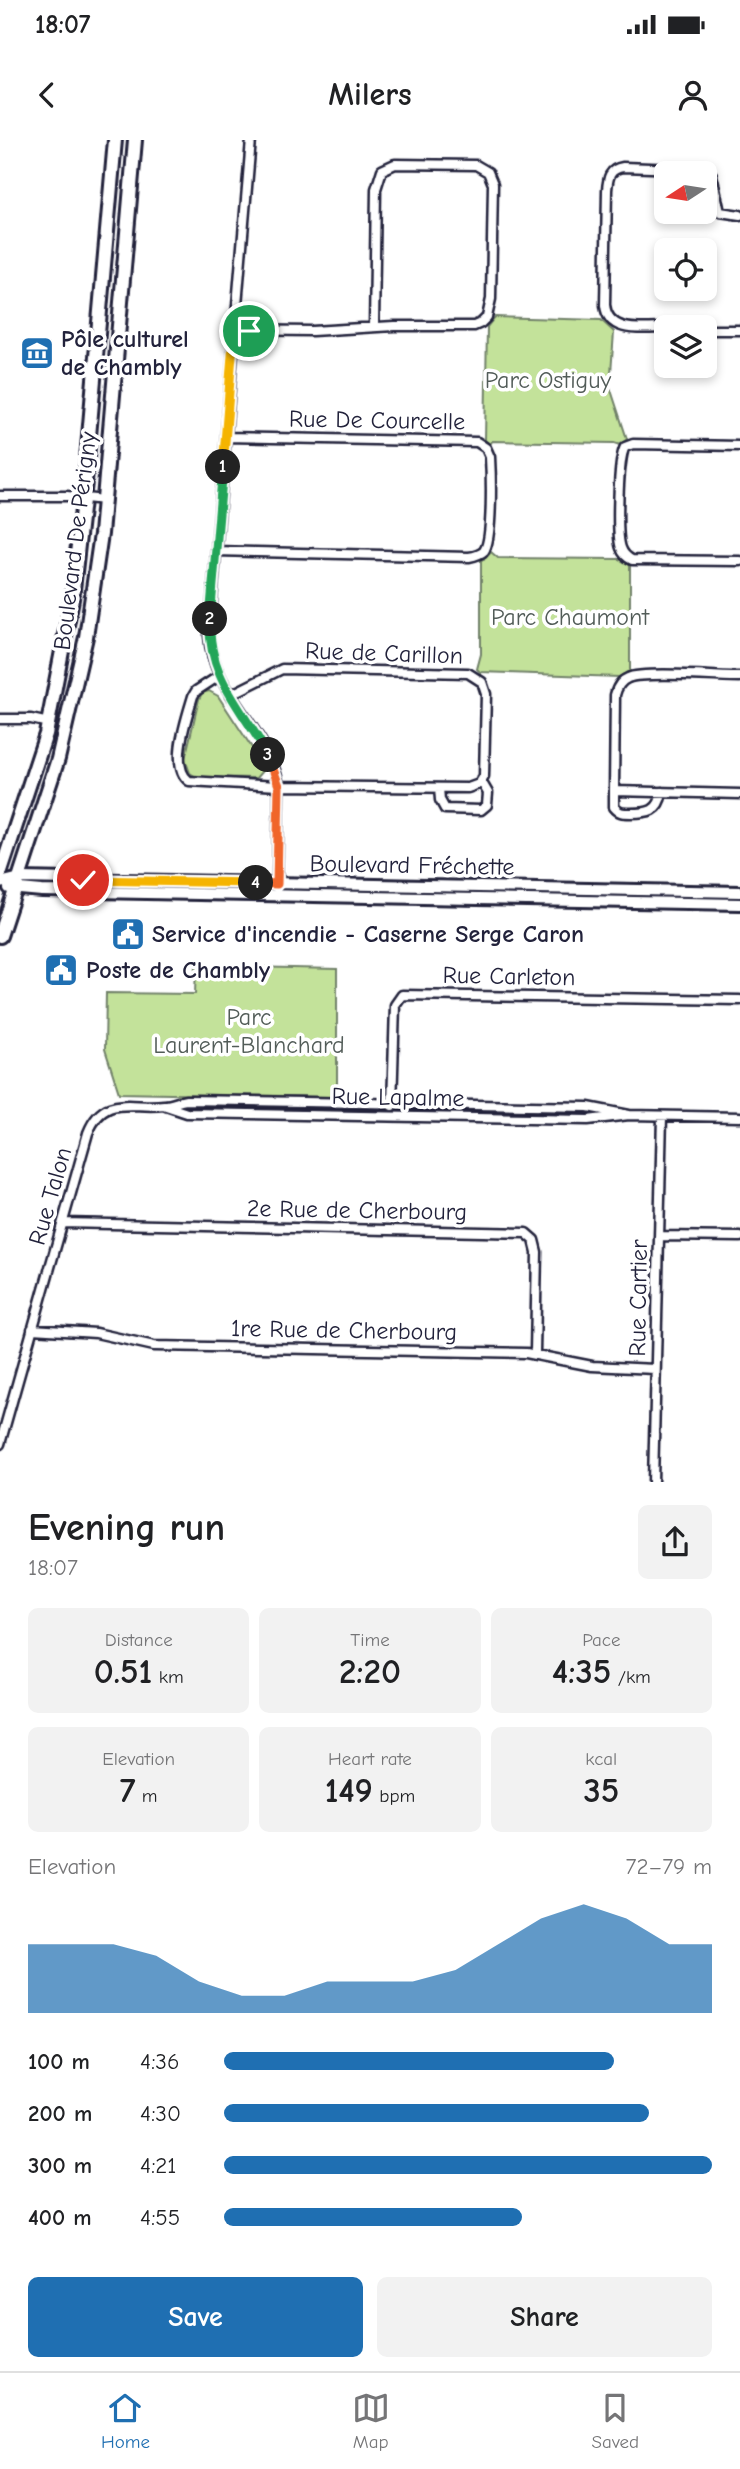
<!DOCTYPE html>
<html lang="en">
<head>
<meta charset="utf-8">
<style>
	body { margin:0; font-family:"Comic Neue",sans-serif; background:#f2f2f2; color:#202124; height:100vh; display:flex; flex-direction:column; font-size:26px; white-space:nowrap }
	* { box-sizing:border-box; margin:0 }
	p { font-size:23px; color:#757577 }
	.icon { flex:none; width:38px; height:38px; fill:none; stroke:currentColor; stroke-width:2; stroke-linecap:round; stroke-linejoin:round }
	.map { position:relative; height:1342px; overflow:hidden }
	.sheet { display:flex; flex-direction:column; background:#fff; flex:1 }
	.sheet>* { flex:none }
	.needle { width:46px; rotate:258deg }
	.tools { position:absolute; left:654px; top:21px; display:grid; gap:14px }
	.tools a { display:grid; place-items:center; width:63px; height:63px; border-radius:10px; background:#fff; box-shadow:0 4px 10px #0003; font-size:35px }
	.pin { position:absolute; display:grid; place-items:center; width:60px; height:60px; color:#fff; margin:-30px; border:4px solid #fff; border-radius:50%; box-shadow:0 2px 7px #0007 }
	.km { position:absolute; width:35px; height:35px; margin:-18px; border-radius:50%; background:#222; color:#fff; font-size:19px; line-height:35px; text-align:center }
	.round { display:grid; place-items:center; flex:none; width:74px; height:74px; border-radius:10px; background:#f2f2f2 }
	.head { display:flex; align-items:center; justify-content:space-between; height:119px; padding:0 28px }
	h1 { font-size:38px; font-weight:800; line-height:52px }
	.stats { display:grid; grid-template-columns:repeat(3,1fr); gap:10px; height:119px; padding:7px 28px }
	.stats div { display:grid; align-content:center; border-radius:10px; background:#f2f2f2; text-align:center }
	.stats b { font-size:35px; font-weight:800 }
	.stats small { font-size:19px; font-weight:400 }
	.stats p { font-size:19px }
	.chart { height:196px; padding:14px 28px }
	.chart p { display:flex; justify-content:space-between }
	.chart svg { width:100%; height:126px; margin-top:7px; fill:#1f6fb2; opacity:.7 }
	.cta { display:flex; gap:14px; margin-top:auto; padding:14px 28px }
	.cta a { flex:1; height:80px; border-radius:10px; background:#1f6fb2; color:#fff; font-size:28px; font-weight:800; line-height:80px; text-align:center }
	.cta a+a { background:#f2f2f2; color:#202124 }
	ul { padding:0 28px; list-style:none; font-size:23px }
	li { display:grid; grid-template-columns:112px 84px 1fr; align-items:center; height:52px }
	li i { height:18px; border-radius:9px; background:#1f6fb2 }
	.status { display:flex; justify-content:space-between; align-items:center; height:49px; padding:0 35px; background:#fff; direction:ltr }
	.status svg { height:19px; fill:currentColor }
	header { display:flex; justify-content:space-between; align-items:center; height:91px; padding:0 28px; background:#fff; font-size:32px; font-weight:800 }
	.menu { display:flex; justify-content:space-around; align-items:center; height:98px; border-top:2px solid #e0e0e0; background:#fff; font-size:19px; color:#757577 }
	.menu a { display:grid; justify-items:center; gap:4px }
	.menu .current { color:#1f6fb2 }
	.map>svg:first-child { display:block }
</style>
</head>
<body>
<div class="status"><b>18:07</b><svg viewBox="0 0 49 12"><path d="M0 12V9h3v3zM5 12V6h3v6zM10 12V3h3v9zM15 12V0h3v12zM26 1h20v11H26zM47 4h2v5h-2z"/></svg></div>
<header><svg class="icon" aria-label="back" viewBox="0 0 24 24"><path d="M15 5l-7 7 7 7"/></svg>Milers<svg class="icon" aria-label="person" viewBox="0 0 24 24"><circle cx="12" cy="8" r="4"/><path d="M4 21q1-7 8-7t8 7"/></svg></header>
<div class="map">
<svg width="740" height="1342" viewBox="0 0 740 1342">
	<rect width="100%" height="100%" fill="#fff"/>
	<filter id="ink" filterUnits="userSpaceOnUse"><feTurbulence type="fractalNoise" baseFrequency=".0143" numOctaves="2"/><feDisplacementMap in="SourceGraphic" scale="14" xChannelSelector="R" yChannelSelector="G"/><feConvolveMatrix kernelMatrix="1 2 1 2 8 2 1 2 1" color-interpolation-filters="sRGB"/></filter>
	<g filter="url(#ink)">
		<path fill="#c3e29a" stroke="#72826a" stroke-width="2" d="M495 177 601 180 614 192 610 247 627 299 620 305 614 303 492 301 490 305 485 300 487 187Z
			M491 412 498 418 619 419 630 425V531L619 537 480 532 477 529 481 514V420L486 418Z
			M209 551 218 556 262 623 263 630 256 638 196 637 190 633 185 619 199 559 202 553Z
			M196 826 337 829V957L119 953 105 909 106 853 195 854Z"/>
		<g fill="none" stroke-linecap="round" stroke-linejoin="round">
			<g stroke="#22223b" stroke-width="13">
				<path id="street" d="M251 0 209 496C213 555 270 590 279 646L277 748
					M667 188C644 188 608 195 605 165L607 50C608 38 609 29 623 27L706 30 712 35 720 72 740 75
					M234 190 312 191 394 186H474L481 183 487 177 491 159 493 44 488 32 476 25 395 24 382 30 376 49 374 187
					M705 190H740
					M740 306 633 304 625 307C618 317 616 395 621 408 623 414 626 417 632 420L740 421
					M0 356H67L104 360
					M216 411 469 417C475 416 480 415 484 411 493 399 491 334 490 317L486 308 477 302 226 297
					M219 536 196 551 193 556C187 577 169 627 189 641L279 646 468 648 479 644 484 636 486 554 482 542 468 533 282 529 230 555
					M740 537C719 537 643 531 628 538 620 541 617 547 615 555L614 651 740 654
					M0 579H31L49 583
					M439 648 440 660 445 669 481 670 487 665 488 653 481 641
					M614 651V667C619 673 622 673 631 673 648 673 659 672 662 652
					M166 966 187 973 588 980 629 975 740 977
					M392 966 395 865 402 855 740 860
					M63 1083 526 1093 534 1100 537 1112 535 1213
					M659 1096 740 1097
					M32 1189 96 1193 154 1206 526 1213 592 1226 655 1229
					M0 1304 88 993C104 953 131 969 164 965 172 965 178 961 186 960L588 967 629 975
					M653 1342 662 976"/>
			</g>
			<g stroke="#22223b" stroke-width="16">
				<path id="secondary" d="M0 743 20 738 740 752
					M9 748 42 751 740 764"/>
			</g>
			<g stroke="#22223b" stroke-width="18">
				<path id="primary" d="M0 734 46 594 72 459 85 342 115 0
					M0 796 58 619 86 497 101 394 135 0"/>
			</g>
			<use href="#street" stroke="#fff" stroke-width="8"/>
			<use href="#secondary" stroke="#fff" stroke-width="10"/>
			<use href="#primary" stroke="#fff" stroke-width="12"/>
		</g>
	</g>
	<g fill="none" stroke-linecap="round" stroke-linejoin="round" filter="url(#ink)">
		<g stroke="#fff" stroke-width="14">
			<path id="split-1" d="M223 327 234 190 249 191"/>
		</g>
		<g stroke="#fff" stroke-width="14">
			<path id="split-2" d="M210 479 223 327"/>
		</g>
		<g stroke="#fff" stroke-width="14">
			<path id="split-3" d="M210 479C207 537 242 568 268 615"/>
		</g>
		<g stroke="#fff" stroke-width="14">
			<path id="split-4" d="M256 743 277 744 279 646 268 615"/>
		</g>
		<g stroke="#fff" stroke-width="14">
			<path id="split-5" d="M83 740 256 743"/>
		</g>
		<use href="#split-1" stroke="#f5b400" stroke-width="9"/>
		<use href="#split-2" stroke="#22a559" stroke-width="9"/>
		<use href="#split-3" stroke="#22a559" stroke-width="9"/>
		<use href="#split-4" stroke="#f0652b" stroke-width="9"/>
		<use href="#split-5" stroke="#f5b400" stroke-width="9"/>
	</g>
	<defs>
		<g id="museum-square" transform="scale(1.75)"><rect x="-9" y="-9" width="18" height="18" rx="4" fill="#1f6fb2" stroke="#fff"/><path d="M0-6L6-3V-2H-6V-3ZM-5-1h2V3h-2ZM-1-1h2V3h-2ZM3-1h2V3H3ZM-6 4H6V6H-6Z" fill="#fff"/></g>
		<g id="civic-square" transform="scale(1.75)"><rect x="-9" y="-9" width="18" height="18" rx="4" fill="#1f6fb2" stroke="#fff"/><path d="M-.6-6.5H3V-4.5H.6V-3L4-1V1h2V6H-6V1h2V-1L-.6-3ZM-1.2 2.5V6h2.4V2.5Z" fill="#fff"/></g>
	</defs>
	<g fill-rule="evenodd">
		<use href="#museum-square" x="37" y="213"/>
		<use href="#civic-square" x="128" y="794"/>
		<use href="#civic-square" x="61" y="830"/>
	</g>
	<g text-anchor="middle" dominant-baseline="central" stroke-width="7" stroke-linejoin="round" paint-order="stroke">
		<g font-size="24" font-weight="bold" fill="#22223b" stroke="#fff" text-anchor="start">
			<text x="61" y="199">Pôle culturel<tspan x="61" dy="28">de Chambly</tspan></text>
			<text x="152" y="794">Service d'incendie - Caserne Serge Caron</text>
			<text x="86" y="830">Poste de Chambly</text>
		</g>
		<g font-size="24" fill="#525c58" stroke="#fff">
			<text x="548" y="240">Parc Ostiguy</text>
			<text x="570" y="477">Parc Chaumont</text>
			<text x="249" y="877">Parc<tspan x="249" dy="28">Laurent-Blanchard</tspan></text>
		</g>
		<g font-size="24" fill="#22223b" stroke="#fff">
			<text transform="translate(377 280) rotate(1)">Rue De Courcelle</text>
			<text transform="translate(75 401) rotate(-83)">Boulevard De Périgny</text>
			<text transform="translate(384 513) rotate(2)">Rue de Carillon</text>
			<text transform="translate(412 725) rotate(1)">Boulevard Fréchette</text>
			<text transform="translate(509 836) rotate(1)">Rue Carleton</text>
			<text transform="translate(398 957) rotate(1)">Rue Lapalme</text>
			<text transform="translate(50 1056) rotate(-74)">Rue Talon</text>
			<text transform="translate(357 1070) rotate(1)">2e Rue de Cherbourg</text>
			<text transform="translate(638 1158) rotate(-89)">Rue Cartier</text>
			<text transform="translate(344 1190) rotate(1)">1re Rue de Cherbourg</text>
		</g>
	</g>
</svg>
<div class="tools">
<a><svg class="needle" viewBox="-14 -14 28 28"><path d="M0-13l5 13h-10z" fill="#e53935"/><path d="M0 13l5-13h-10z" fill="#757577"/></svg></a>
<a><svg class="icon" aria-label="locate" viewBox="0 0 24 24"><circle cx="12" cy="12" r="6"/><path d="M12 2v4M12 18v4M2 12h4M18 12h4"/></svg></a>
<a><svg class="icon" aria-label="layers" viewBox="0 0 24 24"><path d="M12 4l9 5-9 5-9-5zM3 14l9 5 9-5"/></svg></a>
</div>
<div class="pin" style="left:249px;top:191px;background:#1e9e55"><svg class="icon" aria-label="arrive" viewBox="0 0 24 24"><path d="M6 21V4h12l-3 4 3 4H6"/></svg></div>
<div class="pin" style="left:83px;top:740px;background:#d93025"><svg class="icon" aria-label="check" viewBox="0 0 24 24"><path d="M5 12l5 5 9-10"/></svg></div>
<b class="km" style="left:223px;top:327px">1</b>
<b class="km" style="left:210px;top:479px">2</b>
<b class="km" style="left:268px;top:615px">3</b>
<b class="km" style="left:256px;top:743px">4</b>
</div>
<section class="sheet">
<div class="head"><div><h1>Evening run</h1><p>18:07</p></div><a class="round"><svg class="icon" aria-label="share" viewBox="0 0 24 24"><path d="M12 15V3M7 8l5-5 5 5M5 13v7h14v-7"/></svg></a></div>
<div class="stats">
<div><p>Distance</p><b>0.51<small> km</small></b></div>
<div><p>Time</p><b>2:20</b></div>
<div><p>Pace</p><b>4:35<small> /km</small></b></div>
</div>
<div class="stats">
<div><p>Elevation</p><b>7<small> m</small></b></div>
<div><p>Heart rate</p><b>149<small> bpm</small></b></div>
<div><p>kcal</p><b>35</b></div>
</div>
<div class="chart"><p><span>Elevation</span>72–79 m</p>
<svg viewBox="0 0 160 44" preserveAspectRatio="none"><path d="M0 44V20L10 20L20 20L30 24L40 33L50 38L60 38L70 33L80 33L90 33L100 29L110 20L120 11L130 6L140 11L150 20L160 20V44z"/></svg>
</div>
<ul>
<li><b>100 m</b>4:36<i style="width:80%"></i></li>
<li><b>200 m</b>4:30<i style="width:87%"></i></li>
<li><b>300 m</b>4:21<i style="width:100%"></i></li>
<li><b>400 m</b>4:55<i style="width:61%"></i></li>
</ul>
<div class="cta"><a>Save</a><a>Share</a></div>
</section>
<nav class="menu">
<a class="current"><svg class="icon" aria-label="home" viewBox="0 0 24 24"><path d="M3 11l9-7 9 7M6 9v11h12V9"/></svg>Home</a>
<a><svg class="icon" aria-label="map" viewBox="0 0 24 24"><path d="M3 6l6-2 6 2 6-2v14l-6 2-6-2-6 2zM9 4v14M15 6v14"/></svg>Map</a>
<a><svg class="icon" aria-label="saved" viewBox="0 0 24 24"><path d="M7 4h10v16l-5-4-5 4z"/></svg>Saved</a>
</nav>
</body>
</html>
